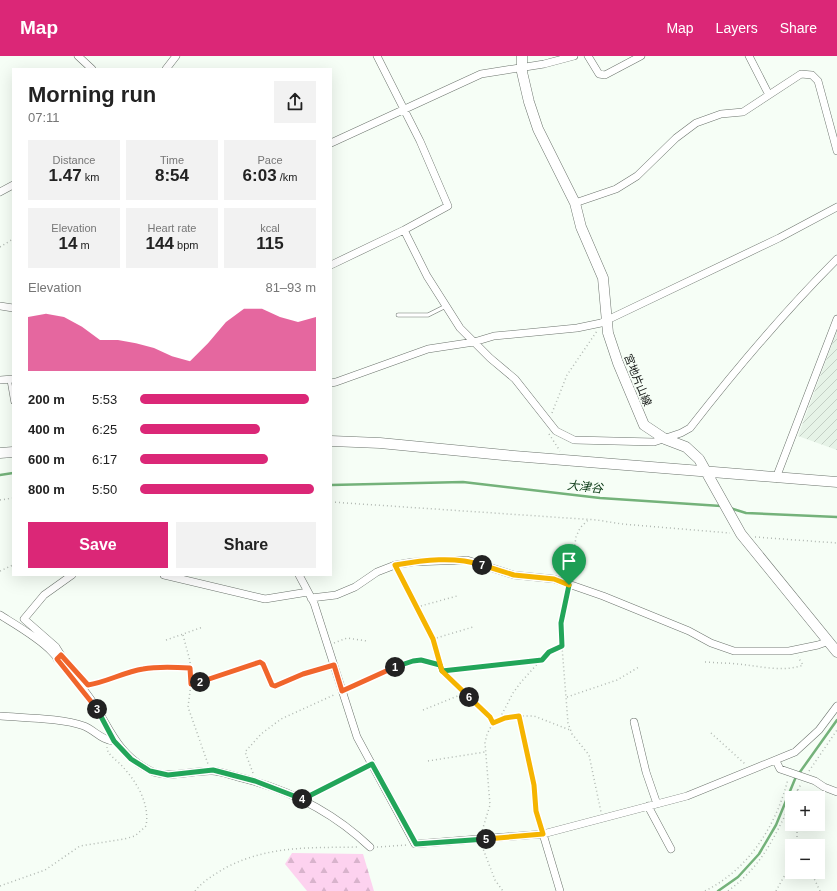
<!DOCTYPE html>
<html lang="en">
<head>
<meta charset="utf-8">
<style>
	body { margin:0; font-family:Arial,"Noto Sans JP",sans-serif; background:#f2f2f2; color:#222; height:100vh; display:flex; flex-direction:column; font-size:15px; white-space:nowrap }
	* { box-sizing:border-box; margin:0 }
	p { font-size:13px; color:#767676 }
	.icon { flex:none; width:22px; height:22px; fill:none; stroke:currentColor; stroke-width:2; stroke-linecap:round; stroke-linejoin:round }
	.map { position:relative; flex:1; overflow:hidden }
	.drawer { position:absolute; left:12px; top:12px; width:320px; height:508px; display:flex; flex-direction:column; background:#fff; border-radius:0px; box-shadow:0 4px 16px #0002 }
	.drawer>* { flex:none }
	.fabs { position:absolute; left:785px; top:735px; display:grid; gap:8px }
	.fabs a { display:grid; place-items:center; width:40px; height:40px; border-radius:0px; background:#fff; box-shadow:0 4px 16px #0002; font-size:20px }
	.pin { position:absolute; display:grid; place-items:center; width:34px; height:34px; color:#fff; margin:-41px -17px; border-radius:50% 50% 50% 0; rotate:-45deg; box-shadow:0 0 4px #0007 }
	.pin .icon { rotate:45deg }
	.km { position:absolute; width:20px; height:20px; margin:-10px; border-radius:50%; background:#222; color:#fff; font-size:11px; line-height:20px; text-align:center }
	.round { display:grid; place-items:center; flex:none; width:42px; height:42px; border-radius:0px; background:#f2f2f2 }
	.headline { display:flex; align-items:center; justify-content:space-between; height:68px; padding:0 16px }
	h1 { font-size:22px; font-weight:800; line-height:30px }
	.metrics { display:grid; grid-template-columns:repeat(3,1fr); gap:6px; height:68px; padding:4px 16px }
	.metrics div { display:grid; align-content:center; border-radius:0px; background:#f2f2f2; text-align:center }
	.metrics b { font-size:17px; font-weight:800 }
	.metrics small { font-size:11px; font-weight:400 }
	.metrics p { font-size:11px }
	.chart { height:112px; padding:8px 16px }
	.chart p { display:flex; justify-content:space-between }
	.chart svg { width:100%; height:72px; margin-top:4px; fill:#db2777; opacity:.7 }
	.button { display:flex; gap:8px; margin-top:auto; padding:8px 16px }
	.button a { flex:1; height:46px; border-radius:0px; background:#db2777; color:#fff; font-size:16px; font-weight:800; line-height:46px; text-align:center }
	.button a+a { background:#f2f2f2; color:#222 }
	ul { padding:0 16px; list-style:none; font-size:13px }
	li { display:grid; grid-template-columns:64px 48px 1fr; align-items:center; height:30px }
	li i { height:10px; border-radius:5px; background:#db2777 }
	header { display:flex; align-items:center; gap:24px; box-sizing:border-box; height:56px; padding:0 20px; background:#db2777; color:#fff }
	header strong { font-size:19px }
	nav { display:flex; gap:22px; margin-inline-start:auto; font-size:14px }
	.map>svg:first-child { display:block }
</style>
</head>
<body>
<header>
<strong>Map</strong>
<nav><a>Map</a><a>Layers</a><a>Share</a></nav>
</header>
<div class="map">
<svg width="837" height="835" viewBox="0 0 837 835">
	<defs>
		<pattern id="industrial-furrows" width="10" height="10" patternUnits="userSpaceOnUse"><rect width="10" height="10" fill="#e6f3e7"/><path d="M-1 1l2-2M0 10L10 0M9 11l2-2" fill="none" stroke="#c4cfc5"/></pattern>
		<pattern id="forest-firs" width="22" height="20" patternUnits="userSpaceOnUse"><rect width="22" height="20" fill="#fdd2ef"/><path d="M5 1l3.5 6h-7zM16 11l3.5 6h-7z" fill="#d8b3cc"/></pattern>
	</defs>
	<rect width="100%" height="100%" fill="#f6fef6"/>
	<path fill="url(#industrial-furrows)" d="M837 275V394L798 380Z"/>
	<path fill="url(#forest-firs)" d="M292 797 363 798 374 835H307L285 808Z"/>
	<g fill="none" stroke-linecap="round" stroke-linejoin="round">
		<path stroke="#74b27a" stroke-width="2.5" d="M0 419 13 417
			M331 429 463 426 600 442 721 450
			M730 452 746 457 837 461
			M718 835 738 821 759 798 776 769 795 723 837 664"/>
		<g stroke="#6c746d" stroke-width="4.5">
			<path id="lane" d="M398 259H428L446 250
				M9 323 13 346"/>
		</g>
		<g stroke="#6c746d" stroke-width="8">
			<path id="street" d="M78 0 92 13
				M588 0 599 18 605 19 641 0
				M749 0 769 39
				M166 13 176 0
				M331 87 481 18 544 8 574 0
				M0 136 13 129
				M575 147 616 133 637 120 676 82 696 67 721 58 743 56 801 18 812 19 818 25 837 95
				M404 174 427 220 460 272 490 302 515 323 556 375 574 384 654 386 681 377 690 372C736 313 784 256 837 203
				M331 209 404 174 448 150 420 85 377 0
				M0 250 13 252
				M0 324 13 323
				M331 327 336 326 428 293 474 286 494 280 577 272 601 267 779 182 837 151
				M776 422 837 263
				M164 519 265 543 308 536
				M299 519 314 547 357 681 415 788 543 778 687 740 795 696 819 674 837 650
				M311 542 336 539 355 531 377 516 395 509 413 506 467 504 514 519 554 523 603 540 689 575 711 587 734 595H789L818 589 829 585
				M0 559C16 569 39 582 52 596 64 609 76 624 87 638 109 667 114 696 149 714 168 724 191 714 212 715 220 715 230 719 238 721 288 733 333 756 370 791
				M57 603 61 599 56 591 24 563 44 539 72 519
				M0 660C25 662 62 662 84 670 94 674 103 685 114 685
				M634 666 646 716 657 748
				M776 705 780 713 815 725 824 731 837 736
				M648 750 671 793
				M543 778 560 835"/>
		</g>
		<g stroke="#6c746d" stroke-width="11">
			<path id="secondary" d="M522 0V16L529 46 538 73 575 147 581 171 603 222 608 277 618 307 644 369 665 383 686 391 699 403 741 478 837 596
				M331 385 380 387 514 400 837 426
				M0 397 13 396"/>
		</g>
		<path stroke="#b1b8b2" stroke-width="1.5" stroke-dasharray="1 3" stroke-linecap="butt" d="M0 191 13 183
			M552 357 567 319 597 275
			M549 378 560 395
			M0 444 13 442
			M331 446 597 464 622 468 730 477
			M755 481 837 487
			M0 515 13 509
			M398 515 433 583 442 615 490 661 493 667 487 678 485 687 490 749 482 775
			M570 521 576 481 580 472 588 464
			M567 535 563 555 561 578 568 667 572 678 589 699 601 756
			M417 551 457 540
			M183 579 190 605 191 628 188 651 208 708
			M433 583 473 571
			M166 584 203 571
			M334 587 347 582 367 585
			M705 606C719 607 733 607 746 609 764 611 785 616 803 609L798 601
			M442 615 542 604
			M191 628 260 606 263 608 272 629 275 630 327 611
			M90 629C108 626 124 616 143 613 158 610 175 611 190 612
			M348 632 413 605 421 604 440 609
			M567 641 617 624 639 611
			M423 654 465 637
			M519 660 534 729V737L540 770
			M499 664 519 660H534L570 674
			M494 667 499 664 513 637 521 626 549 595 562 590
			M711 677 745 708
			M428 705 485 696
			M809 715 837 674
			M253 717 245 696 261 678 281 663 336 638
			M309 740 364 711
			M794 742 798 733
			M798 742V733L802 727
			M797 768V786L799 790
			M482 790 495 824 503 835
			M795 790 797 786
			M377 791 407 789
			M811 816 820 835
			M0 830 45 814 80 790 124 783 135 780 146 770C150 748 137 726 122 710 117 704 107 699 107 691
			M195 835C203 825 215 818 227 811 271 789 311 792 359 791
			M705 835C749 813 776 770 788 723
			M728 835C762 810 774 782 792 745
			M776 835 786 817 792 798"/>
		<use href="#lane" stroke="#fff" stroke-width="3.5"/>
		<use href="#street" stroke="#fff" stroke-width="7"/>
		<use href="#secondary" stroke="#fff" stroke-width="10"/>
	</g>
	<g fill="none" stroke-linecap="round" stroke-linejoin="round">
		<g stroke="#fff" stroke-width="8">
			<path id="split-1" d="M395 611 413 605 421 604 440 609 442 615 542 604 549 596 562 590 561 567 569 529"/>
		</g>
		<g stroke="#fff" stroke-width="8">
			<path id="split-2" d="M200 626 260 606 263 608 272 629 275 630 303 618 334 609 342 635 395 611"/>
		</g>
		<g stroke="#fff" stroke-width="8">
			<path id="split-3" d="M97 653 57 603 61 599 88 629C107 626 124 616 143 613 158 610 175 611 190 612L191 628 200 626"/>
		</g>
		<g stroke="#fff" stroke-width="8">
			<path id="split-4" d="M97 653 114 685 131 703 150 715 168 719 213 714 255 725 302 743"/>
		</g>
		<g stroke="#fff" stroke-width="8">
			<path id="split-5" d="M302 743 305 745 311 739 372 708 416 788 486 783"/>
		</g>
		<g stroke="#fff" stroke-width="8">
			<path id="split-6" d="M469 641 490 661 493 667 505 662 519 660 534 729 536 755 543 778 486 783"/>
		</g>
		<g stroke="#fff" stroke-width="8">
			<path id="split-7" d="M469 641 442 615 433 583 395 509C424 504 454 500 482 509"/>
		</g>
		<g stroke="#fff" stroke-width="8">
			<path id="split-8" d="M482 509 514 519 554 523 569 529"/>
		</g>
		<use href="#split-1" stroke="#22a559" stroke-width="5"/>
		<use href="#split-2" stroke="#f0652b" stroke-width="5"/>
		<use href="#split-3" stroke="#f0652b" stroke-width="5"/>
		<use href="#split-4" stroke="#22a559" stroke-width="5"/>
		<use href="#split-5" stroke="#22a559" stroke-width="5"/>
		<use href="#split-6" stroke="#f5b400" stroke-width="5"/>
		<use href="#split-7" stroke="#f5b400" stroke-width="5"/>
		<use href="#split-8" stroke="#f5b400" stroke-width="5"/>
	</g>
	<g text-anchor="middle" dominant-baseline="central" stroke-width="3.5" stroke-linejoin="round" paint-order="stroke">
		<g font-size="11" fill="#121513" stroke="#f6fef6">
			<text transform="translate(638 324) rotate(68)">宮地片山線</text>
		</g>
		<g font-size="12" font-style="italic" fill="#04340f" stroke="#f6fef6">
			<text transform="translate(585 431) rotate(6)">大津谷</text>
		</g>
	</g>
</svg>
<div class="fabs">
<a>+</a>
<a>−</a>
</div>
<div class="pin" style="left:569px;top:529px;background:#1e9e55"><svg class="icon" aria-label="arrive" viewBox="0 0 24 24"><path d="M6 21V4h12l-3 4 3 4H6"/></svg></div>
<b class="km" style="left:395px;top:611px">1</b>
<b class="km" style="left:200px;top:626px">2</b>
<b class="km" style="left:97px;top:653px">3</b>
<b class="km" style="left:302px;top:743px">4</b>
<b class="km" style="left:486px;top:783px">5</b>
<b class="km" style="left:469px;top:641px">6</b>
<b class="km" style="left:482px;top:509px">7</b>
<section class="drawer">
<div class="headline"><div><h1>Morning run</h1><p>07:11</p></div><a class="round"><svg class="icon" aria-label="share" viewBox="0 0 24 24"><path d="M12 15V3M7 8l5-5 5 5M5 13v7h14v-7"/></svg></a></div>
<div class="metrics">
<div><p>Distance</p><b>1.47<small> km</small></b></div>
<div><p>Time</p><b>8:54</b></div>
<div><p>Pace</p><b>6:03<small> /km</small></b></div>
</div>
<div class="metrics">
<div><p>Elevation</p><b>14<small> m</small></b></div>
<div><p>Heart rate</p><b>144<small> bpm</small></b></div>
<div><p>kcal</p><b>115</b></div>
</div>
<div class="chart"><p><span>Elevation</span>81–93 m</p>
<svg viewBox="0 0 160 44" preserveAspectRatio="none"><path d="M0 44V11L10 9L20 11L30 17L40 25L50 25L60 27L70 30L80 35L90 38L100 27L110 14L120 6L130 6L140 11L150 14L160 11V44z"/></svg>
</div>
<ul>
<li><b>200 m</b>5:53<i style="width:96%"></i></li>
<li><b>400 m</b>6:25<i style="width:68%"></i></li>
<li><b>600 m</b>6:17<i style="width:73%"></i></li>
<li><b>800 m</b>5:50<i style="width:99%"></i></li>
</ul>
<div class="button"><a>Save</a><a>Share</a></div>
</section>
</div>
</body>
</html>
